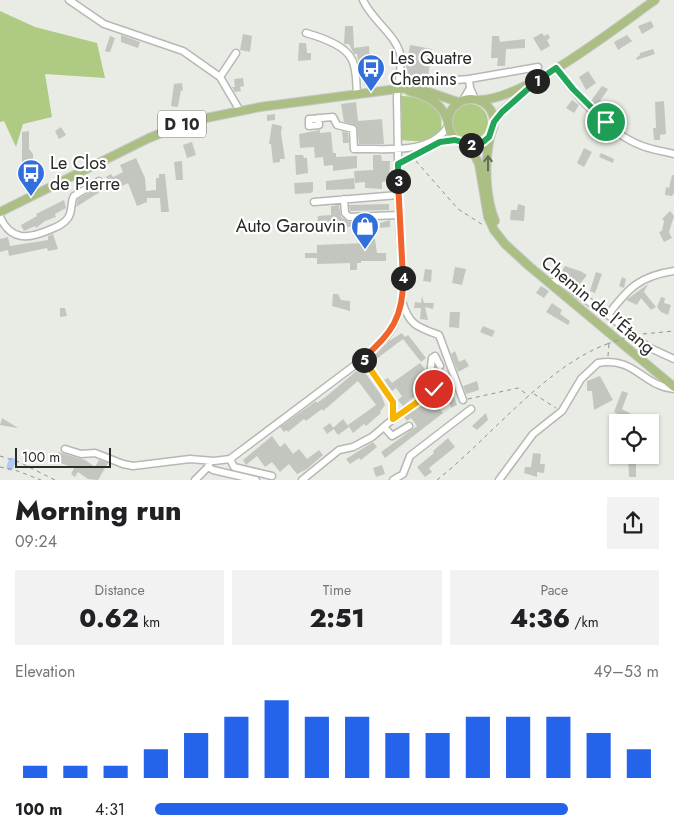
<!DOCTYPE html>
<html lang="en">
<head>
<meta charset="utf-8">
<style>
	body { margin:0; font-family:Jost,sans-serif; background:#f2f2f2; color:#202124; height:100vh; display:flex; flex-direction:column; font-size:19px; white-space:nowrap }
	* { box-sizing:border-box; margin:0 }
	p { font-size:16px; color:#757577 }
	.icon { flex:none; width:28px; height:28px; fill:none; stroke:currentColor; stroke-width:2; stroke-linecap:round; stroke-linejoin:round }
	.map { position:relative; height:480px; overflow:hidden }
	.side { display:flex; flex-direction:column; background:#fff; flex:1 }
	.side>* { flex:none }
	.fabs { position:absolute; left:609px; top:414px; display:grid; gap:10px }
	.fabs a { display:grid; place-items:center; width:50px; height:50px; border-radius:0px; background:#fff; box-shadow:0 1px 4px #0004; font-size:25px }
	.scale { position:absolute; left:15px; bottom:12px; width:96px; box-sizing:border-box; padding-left:5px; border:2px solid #2a2b28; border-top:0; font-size:14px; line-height:18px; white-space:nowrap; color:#2a2b28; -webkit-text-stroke:4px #fff; paint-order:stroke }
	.pin { position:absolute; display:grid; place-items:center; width:42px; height:42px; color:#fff; margin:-21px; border:2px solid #fff; border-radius:50%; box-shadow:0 1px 5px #0007 }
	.km { position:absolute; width:25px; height:25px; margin:-12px; border-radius:50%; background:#222; color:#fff; font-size:14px; line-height:25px; text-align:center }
	.round { display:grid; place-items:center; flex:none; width:52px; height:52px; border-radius:0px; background:#f2f2f2 }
	.head { display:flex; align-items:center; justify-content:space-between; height:85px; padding:0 15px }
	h1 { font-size:28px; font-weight:800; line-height:38px }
	.metrics { display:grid; grid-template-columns:repeat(3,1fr); gap:8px; height:85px; padding:5px 15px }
	.metrics div { display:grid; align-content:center; border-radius:0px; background:#f2f2f2; text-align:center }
	.metrics b { font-size:25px; font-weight:800 }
	.metrics small { font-size:14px; font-weight:400 }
	.metrics p { font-size:14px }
	.chart { height:140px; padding:10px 15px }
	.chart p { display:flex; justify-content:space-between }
	.chart svg { width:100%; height:90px; margin-top:5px; stroke:#2563eb; stroke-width:6 }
	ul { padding:0 15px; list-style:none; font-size:16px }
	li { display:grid; grid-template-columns:80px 60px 1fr; align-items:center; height:38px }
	li i { height:12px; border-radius:6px; background:#2563eb }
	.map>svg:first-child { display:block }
</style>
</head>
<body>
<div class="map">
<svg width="674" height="480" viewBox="0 0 674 480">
	<rect width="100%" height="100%" fill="#e8ece4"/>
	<path fill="#afcb83" d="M0 11 35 27 97 43 105 78 45 74 52 117 23 124 16 147 4 121 0 122Z
		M399 96C420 96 445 102 441 128 440 133 436 137 431 139 422 142 411 141 400 140L402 112H400Z
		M452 122a18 18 0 1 1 36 0a18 18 0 1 1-36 0Z"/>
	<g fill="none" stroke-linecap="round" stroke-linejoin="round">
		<path stroke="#b1c9f3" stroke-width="7" d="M10 467 12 461"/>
	</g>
	<path fill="#c3c6bf" d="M651 21 654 27 642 34 638 26Z
		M345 26H353L354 48 369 46 371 84 364 85 362 65H359L357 54H354L349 44H344Z
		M542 33 544 36 548 34 550 38 547 40 550 46 541 51 533 38Z
		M243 34 252 36 250 52 240 50Z
		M121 35 140 42 138 48 121 42Z
		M627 35 632 41 618 50 614 42Z
		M110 36 115 38 110 52H108L105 51Z
		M492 36H499L500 42 525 39V48L506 49 505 66H497L498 58H491Z
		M299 43H306L307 53H311V60L298 61Z
		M410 45 432 49 428 77 404 79Z
		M653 49 655 54 637 60 636 58 640 55V53Z
		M588 71 596 83 586 90 579 77Z
		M243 78 244 86 240 87 241 91 235 92 232 87H235L234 79Z
		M182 83 183 91 181 90 178 107 171 106 174 84Z
		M602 86 608 89 596 107 590 102Z
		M572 100 579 105 574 113 566 108Z
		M664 101 666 134 660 135V140H654L653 128H656L655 102Z
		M356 102 358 121 382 119 384 144H359L357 126 344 122 341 104Z
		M275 114V120L267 121V115Z
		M272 124 282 126 281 133 285 159H280V162L273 163 271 144H269Z
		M61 127 66 135 59 139 55 131Z
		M320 130V133L331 132 333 153H336V157L357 156V168L333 171V165L324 166 323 157 315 158 314 147 300 148 299 134Z
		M29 131V149L33 154V171H22V132Z
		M342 131 348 133 349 143H343Z
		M606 137a4 4 0 1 1 8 0a4 4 0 1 1-8 0Z
		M192 142 196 155 187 158 183 145Z
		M584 148 592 152 584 167 577 163Z
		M601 153 614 159 613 163 599 157Z
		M295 155H303L304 158H307L308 173 296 175Z
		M373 155H381L382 161H390L389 181 382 182V189L365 188V182L355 183 354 171 373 170Z
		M136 158 145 178 146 191 156 190V178H159V174H165L169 212H161L160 198H147V202L137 206 128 183 114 190 112 186 103 190 76 207 78 199 102 185 107 179 106 177 111 174 113 177 123 172 120 165Z
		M182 161 183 180H176L174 162Z
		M672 175H674V193L672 196 665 195 666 187 669 188Z
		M354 178 355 189 326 190V181Z
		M313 182V191L311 193 295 194 294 183Z
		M64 200 66 208 55 214 56 217 45 221 36 228 35 226 24 231 21 225 37 216 36 214Z
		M389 204V210L350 211 349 205Z
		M518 204 525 206 524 221 510 220 511 210H517Z
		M339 205 341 217 348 222H356V227H316L318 216 331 215V206Z
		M670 211 674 216 669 232 672 238 664 242 659 232 662 231 664 221 662 219Z
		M390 220V227L380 228V223Z
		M53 234 58 249 48 251 47 248 9 256 8 250 0 252V239L8 237 10 246 48 240V236Z
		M366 239H375L377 253H386V261H361V263H357V270H350V263L317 264V258H305V253H317V245L366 243Z
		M565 266 580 271 587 275 579 285 560 274Z
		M455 267 466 269 462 285 452 283Z
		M425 269 432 270 431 282 423 281Z
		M596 272 602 274 595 293 590 291Z
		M622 277 626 279 624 288 619 286Z
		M648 284 644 292 656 307 651 310 641 298 637 305 626 300Z
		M541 286 549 291 544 298 536 293Z
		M333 294H338L341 300 350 301V311L332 306Z
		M422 296 424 303H434L433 309 425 307 428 320 420 319 421 308H414L415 302 421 303Z
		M661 297 665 298 664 303 671 305 668 315 661 312 657 307Z
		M552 303 562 310 560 314 570 321 568 325 546 312Z
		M60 308H65L67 316 60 317Z
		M450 312H460L459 328 449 327Z
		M483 326 495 331 492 337 480 332Z
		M402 333 405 337 408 335 426 358 421 362 403 339 375 360 373 357 389 341Z
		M455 351 459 362 465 359 469 366 458 372 451 354Z
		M420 363 425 369 417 377 425 387 403 406 398 400 402 396 396 388 392 391 384 380 388 378 392 383Z
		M361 367 381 395 385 405 380 412 381 413 366 426 364 424 353 433 348 425 376 405 358 381 323 411 322 409 306 421 304 419 288 432 287 430 284 432 280 427 316 401 317 403 328 395Z
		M445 373 457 405 451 408 439 375Z
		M600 376 613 400 594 410 592 391H587V381Z
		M477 381 479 390 466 394 463 386Z
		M622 391 628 393 622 409 635 416 632 422 614 412Z
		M428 400 435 409 438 407 443 413 385 458 381 452 417 426 411 418 407 421 404 417Z
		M486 413 488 420 477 430 472 426Z
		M2 418 18 428H17L0 425Z
		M343 419 349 427 338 435 333 428Z
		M330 423 334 429 327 434 323 428Z
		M272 436 280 447 285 443 293 454 299 449 307 459 319 450 323 455 307 469 297 474 289 464 280 472 272 462 265 467 257 456 246 465 243 460Z
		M448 438 455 447 429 468 432 472 425 477 417 467 434 453 433 451Z
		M373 442 377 447 361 460 359 458 350 464 346 459Z
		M58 452 85 460 95 467 99 460 108 463 98 480 88 479 78 472 75 477 71 474 74 468 55 461Z
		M533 453 541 454 540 464H545L544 473 537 472V477L524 473 525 467H531Z
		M628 455H636V477H629Z
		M382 465 385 474 376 477 373 468Z"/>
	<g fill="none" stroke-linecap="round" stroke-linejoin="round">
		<g stroke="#b6b9b2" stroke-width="9">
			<path id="minor" d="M69 0 104 24 183 51 220 77 240 111
				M306 33C320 37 344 45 351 58 357 67 356 83 357 94
				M556 68C575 95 609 133 640 145 651 150 663 151 674 154
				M220 77 236 53
				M469 79 538 67
				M429 82 469 79 470 88
				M463 100 470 88 475 99
				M318 118 319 125 309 126V119L333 117 337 125 353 129 354 149C384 148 430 156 448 126
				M398 164 440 142 455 140
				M344 199 345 213 349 217 399 215
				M314 202 398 195
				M0 217C11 241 28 239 49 230 56 227 63 225 68 218 73 211 70 203 74 196L99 181
				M549 283 559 281 608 315C628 288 640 276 674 271
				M402 301C409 325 417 327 439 335L463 400
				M608 315 648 347 674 359
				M393 419 434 389 430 375 432 358 435 356 440 366
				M385 428 392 436 409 426
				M65 449 81 454 95 453 123 464 133 466 190 459 214 461 230 459 363 359C381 344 395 331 400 308 407 284 401 256 400 232 398 187 398 143 397 98 397 83 403 67 400 53 394 33 371 19 363 0
				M230 459 234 467 272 476
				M210 461 208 467 213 470 256 480
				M195 480 208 467
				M302 480 339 450 353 447 372 437 393 419V402L363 359
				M393 480 403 474 410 456 471 409
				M499 480 533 434 562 411 581 379 598 363C634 356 643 386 674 389"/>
		</g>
		<g stroke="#c8c8c7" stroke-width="10">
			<path id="major" d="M409 91C426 96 440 101 447 119
				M448 122a23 23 0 1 1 46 0a23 23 0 1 1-46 0Z
				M479 100C526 99 614 29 655 0
				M494 122 502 111 533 85
				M491 134C484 160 485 196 495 221
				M462 144 475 156 479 164 488 217 494 230 505 244 529 266 674 387
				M0 212 149 138 191 121 260 107 397 89 417 88 458 102"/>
		</g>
		<path stroke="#92948f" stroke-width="1" stroke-dasharray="4 4" stroke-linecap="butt" d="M416 161 458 209 483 225
			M643 334 674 331
			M608 356 609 343
			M534 394 556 408
			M468 399 518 388 529 396
			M0 456 19 462 55 480
			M0 467 15 470 41 480
			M437 480C490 438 545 367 607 344"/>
		<use href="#minor" stroke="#fff" stroke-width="6"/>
		<use href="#major" stroke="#abbf85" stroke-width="8"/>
		<path stroke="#92948f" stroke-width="1" stroke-dasharray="4 4" stroke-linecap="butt" d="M607 344 630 336"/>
	</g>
	<defs><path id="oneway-shaft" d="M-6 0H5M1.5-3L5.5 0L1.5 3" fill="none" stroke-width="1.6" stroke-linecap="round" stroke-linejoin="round" transform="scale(1.25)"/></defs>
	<use stroke="#646e52" href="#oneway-shaft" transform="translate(488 163) rotate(-90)"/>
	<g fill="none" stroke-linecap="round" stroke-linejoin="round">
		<g stroke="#fff" stroke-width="10">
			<path id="split-1" d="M537 81 556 68 573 89 606 122"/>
		</g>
		<g stroke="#fff" stroke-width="10">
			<path id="split-2" d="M471 145 483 142 489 137 494 122 502 112 537 81"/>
		</g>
		<g stroke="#fff" stroke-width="10">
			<path id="split-3" d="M398 181V164L440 142 455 140 471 145"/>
		</g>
		<g stroke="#fff" stroke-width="10">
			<path id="split-4" d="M398 181 403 278"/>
		</g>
		<g stroke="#fff" stroke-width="10">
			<path id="split-5" d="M364 360 363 358C391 335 404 316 403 278"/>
		</g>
		<g stroke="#fff" stroke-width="10">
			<path id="split-6" d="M364 360 393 402V419L416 403"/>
		</g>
		<g stroke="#fff" stroke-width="10">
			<path id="split-7" d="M416 403 434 389"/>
		</g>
		<use href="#split-1" stroke="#22a559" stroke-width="6"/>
		<use href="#split-2" stroke="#22a559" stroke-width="6"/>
		<use href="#split-3" stroke="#22a559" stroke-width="6"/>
		<use href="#split-4" stroke="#f0652b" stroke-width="6"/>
		<use href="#split-5" stroke="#f0652b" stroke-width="6"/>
		<use href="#split-6" stroke="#f5b400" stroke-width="6"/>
		<use href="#split-7" stroke="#f5b400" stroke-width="6"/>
	</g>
	<defs>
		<g id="bus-pin" transform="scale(1.4375)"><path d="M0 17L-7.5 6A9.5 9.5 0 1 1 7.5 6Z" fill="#316fdd" stroke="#fff"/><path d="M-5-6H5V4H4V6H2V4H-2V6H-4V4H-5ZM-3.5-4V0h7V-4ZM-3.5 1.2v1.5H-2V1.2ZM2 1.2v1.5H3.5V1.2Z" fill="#fff"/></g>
		<g id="shop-pin" transform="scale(1.4375)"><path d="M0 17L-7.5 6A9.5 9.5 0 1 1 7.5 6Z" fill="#316fdd" stroke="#fff"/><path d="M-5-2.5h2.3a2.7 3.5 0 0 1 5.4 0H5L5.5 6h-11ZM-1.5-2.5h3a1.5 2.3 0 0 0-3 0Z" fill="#fff"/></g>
	</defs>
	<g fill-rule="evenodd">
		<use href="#bus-pin" x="371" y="68"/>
		<use href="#bus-pin" x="31" y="173"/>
		<use href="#shop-pin" x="365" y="226"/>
	</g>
	<g text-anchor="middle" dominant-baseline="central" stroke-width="4.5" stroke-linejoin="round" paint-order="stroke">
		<rect fill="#fff" stroke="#6a6b68" stroke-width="1" x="158" y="110.5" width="48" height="27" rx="4"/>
		<g font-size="16" font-weight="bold" fill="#2a2b28">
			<text x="182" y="124">D 10</text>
		</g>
		<g font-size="18" fill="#2a2b28" stroke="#fff" text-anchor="start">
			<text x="390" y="58">Les Quatre<tspan x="390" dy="21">Chemins</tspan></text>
			<text x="50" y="163">Le Clos<tspan x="50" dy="21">de Pierre</tspan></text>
			<text x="346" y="226" text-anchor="end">Auto Garouvin</text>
		</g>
		<g font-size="18" fill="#2a2b28" stroke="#fff">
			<text transform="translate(598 305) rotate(40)">Chemin de l’Étang</text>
		</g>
	</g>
</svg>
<div class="fabs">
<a><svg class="icon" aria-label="locate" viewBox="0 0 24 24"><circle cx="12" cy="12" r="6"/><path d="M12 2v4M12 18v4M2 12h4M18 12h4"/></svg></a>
</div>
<div class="scale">100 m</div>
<div class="pin" style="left:606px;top:122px;background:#1e9e55"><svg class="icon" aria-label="arrive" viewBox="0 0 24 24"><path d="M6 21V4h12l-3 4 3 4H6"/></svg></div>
<div class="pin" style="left:434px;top:389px;background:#d93025"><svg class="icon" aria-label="check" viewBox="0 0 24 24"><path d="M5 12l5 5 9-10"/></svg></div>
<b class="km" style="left:537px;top:81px">1</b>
<b class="km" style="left:471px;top:145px">2</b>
<b class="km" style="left:398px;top:181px">3</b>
<b class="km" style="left:403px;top:278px">4</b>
<b class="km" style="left:364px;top:360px">5</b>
</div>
<section class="side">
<div class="head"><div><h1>Morning run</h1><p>09:24</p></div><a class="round"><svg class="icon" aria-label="share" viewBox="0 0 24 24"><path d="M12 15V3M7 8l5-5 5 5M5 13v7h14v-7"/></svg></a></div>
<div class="metrics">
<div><p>Distance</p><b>0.62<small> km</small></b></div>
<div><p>Time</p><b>2:51</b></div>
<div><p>Pace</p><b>4:36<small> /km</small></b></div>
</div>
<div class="chart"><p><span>Elevation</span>49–53 m</p>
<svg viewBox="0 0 160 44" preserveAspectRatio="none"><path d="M5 44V38M15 44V38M25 44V38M35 44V30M45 44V22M55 44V14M65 44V6M75 44V14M85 44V14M95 44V22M105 44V22M115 44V14M125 44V14M135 44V14M145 44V22M155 44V30"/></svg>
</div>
<ul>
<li><b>100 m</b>4:31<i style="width:82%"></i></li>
</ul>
</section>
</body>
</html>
